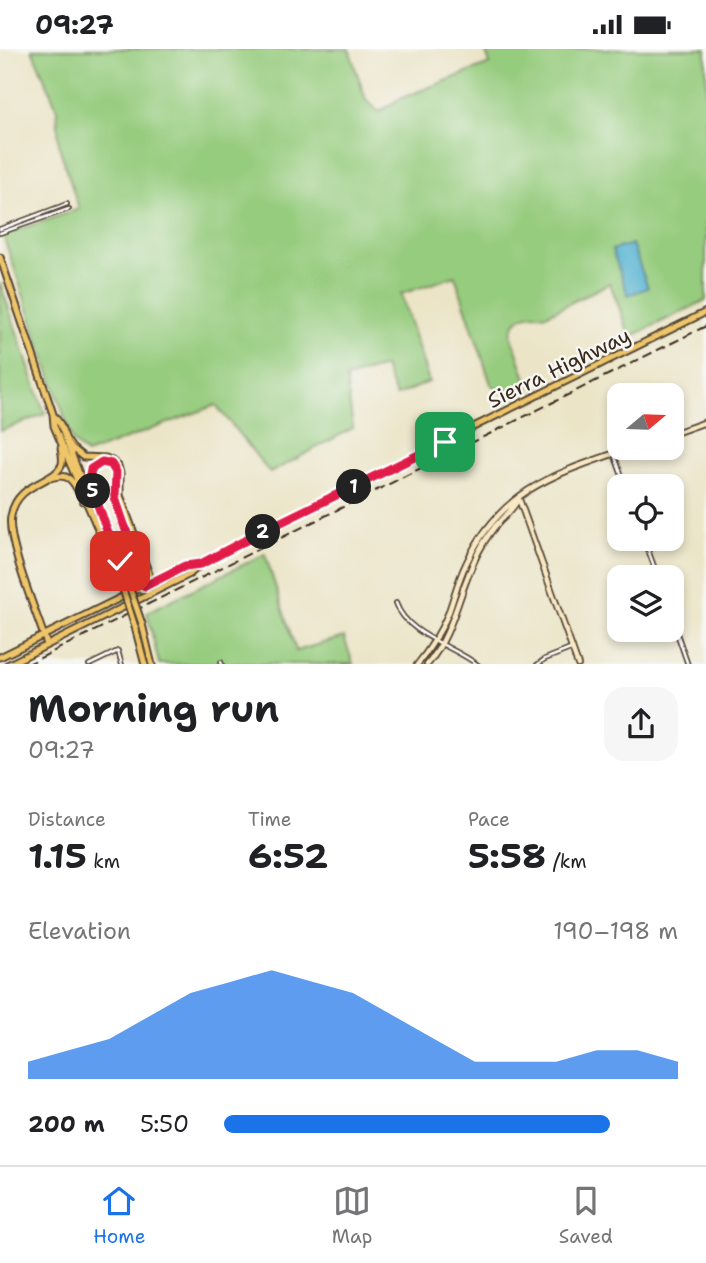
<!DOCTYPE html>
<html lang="en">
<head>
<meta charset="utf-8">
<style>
	body { margin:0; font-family:"Shantell Sans",sans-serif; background:#f6f6f6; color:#202124; height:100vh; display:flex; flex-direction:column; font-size:26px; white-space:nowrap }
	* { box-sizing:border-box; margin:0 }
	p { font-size:23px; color:#757577 }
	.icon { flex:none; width:38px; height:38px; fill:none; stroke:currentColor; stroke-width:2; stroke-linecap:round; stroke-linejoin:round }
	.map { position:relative; height:615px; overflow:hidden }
	.sheet { display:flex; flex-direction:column; background:#fff; flex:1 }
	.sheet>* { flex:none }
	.needle { width:46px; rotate:71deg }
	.fabs { position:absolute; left:607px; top:334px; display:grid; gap:14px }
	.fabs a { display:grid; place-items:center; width:77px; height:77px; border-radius:14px; background:#fff; box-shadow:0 4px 10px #0003; font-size:35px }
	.pin { position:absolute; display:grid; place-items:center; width:60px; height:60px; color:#fff; margin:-30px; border-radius:14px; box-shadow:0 4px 10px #0006 }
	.km { position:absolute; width:35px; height:35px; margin:-18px; border-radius:50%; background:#222; color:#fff; font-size:19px; line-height:35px; text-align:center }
	.round { display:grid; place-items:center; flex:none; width:74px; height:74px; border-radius:21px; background:#f6f6f6 }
	.head { display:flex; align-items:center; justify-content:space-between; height:119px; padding:0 28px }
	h1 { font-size:38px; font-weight:700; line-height:52px }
	.metrics { display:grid; grid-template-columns:repeat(3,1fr); gap:10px; height:119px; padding:7px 28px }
	.metrics div { display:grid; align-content:center }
	.metrics b { font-size:35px; font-weight:700 }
	.metrics small { font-size:19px; font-weight:400 }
	.metrics p { font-size:19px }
	.chart { height:196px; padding:14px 28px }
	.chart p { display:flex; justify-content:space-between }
	.chart svg { width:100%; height:126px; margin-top:7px; fill:#1a73e8; opacity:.7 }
	ul { padding:0 28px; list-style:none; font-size:23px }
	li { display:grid; grid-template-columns:112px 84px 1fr; align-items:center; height:52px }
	li i { height:18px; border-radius:9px; background:#1a73e8 }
	.status { display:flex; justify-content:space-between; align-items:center; height:49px; padding:0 35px; background:#fff; direction:ltr }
	.status svg { height:19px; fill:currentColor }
	.tab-bar { display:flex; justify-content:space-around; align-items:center; height:98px; border-top:2px solid #e0e0e0; background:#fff; font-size:19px; color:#757577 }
	.tab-bar a { display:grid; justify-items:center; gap:4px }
	.tab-bar .active { color:#1a73e8 }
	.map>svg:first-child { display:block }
</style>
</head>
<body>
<div class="status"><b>09:27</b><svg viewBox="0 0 49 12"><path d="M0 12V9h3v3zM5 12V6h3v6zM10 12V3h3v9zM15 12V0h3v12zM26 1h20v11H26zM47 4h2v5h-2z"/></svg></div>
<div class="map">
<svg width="706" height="616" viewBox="0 0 706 616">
	<rect width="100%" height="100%" fill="#f6f6f2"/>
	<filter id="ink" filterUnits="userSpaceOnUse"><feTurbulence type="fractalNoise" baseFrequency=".0143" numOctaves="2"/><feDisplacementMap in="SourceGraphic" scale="14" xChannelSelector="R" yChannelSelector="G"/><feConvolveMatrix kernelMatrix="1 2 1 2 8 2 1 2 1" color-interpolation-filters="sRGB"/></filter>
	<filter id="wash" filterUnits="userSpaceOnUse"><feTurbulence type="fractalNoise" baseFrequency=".00686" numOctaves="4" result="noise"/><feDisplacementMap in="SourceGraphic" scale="28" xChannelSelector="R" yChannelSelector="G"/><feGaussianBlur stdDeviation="1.57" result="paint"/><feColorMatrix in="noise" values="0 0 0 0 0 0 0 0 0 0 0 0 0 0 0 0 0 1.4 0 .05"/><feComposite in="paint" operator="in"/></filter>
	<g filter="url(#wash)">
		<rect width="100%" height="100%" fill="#ebe4c6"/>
		<path fill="#96cc7e" stroke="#687b4e" stroke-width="2" d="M32 0H349L366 51 379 63 399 50 490 15 485 0H706V251L630 288 610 234 546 266C529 263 514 267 511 285L529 339 504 344 491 335 455 227 401 245 429 333 396 347 384 318 346 329 353 379 270 424 216 356 86 405 73 393 3 186 79 160 59 97 57 59Z
			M0 234 45 365 0 382Z
			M265 505 296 602 344 588 353 615H159L147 563Z"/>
		<path fill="#53b2d2" stroke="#476e78" stroke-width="2" d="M632 195 648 239 628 246 612 201Z"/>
	</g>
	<g filter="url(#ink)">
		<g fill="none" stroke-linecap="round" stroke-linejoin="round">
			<g stroke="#554637" stroke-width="6">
				<path id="street" d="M0 180 67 155
					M0 184 69 160
					M614 405 626 438
					M644 490 658 528
					M396 554C407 586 452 596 478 616
					M672 570 688 616
					M221 613 222 616
					M89 616 118 602 122 616
					M537 616 545 610 573 599"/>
			</g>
			<g stroke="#554637" stroke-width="8">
				<path id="secondary" d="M672 385 706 373
					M519 450 578 616
					M417 616C430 600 440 584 448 565 454 549 458 531 466 515 501 439 558 424 630 399
					M427 616C455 583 459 539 479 502 485 491 492 480 501 471 508 464 514 459 518 450"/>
			</g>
			<g stroke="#554637" stroke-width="9">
				<path id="primary" d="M0 208 53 365 54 377 121 534
					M55 368 60 375 80 427 97 461
					M65 389 72 399 83 408 106 409 112 412 118 417 120 424V446L153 536
					M50 429C72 422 74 435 83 452
					M107 482 127 531
					M108 484 89 431C89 420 94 414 105 413 125 420 112 435 115 451 123 482 137 516 149 546
					M142 575 152 616
					M135 578 145 616
					M47 596C38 567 6 492 11 467 17 432 55 435 62 415 63 410 62 404 61 399
					M0 608 185 517 200 515
					M7 616 190 525 201 515 271 478 706 263"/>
			</g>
			<use href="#street" stroke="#fff" stroke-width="2.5"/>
			<use href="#secondary" stroke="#f8e8c3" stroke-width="4.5"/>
			<use href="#primary" stroke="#eec569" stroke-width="5"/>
			<path stroke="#3b2a1e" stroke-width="2" stroke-dasharray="10 5" stroke-linecap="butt" d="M26 616 706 277"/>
			<g stroke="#554637" stroke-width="9" stroke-linecap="butt">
				<path id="primary-bridge" d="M127 531 142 575
					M121 534 135 578"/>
			</g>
			<use href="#primary-bridge" stroke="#eec569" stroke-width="5"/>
		</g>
	</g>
	<g fill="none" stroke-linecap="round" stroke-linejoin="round" filter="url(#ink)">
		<g stroke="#fff" stroke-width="14">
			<path id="route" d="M120 512 108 484 89 431 91 420 102 413 111 415 116 423 115 449 145 537 185 517 201 515 271 478 445 393"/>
		</g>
		<use href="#route" stroke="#e11d48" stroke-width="9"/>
	</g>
	<g text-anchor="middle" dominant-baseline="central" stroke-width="5" stroke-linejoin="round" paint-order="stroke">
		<g font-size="21" fill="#3b2a1e" stroke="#f6f6f2">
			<text transform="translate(559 319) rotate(-26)">Sierra Highway</text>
		</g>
	</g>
</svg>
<div class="fabs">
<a><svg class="needle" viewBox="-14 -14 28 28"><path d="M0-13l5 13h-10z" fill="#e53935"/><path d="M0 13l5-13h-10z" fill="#757577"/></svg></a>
<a><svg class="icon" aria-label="locate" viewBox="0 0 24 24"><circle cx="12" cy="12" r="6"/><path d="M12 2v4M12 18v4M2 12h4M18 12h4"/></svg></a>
<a><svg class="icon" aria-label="layers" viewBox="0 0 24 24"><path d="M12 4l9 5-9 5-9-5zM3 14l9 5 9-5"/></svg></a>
</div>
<div class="pin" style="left:445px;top:393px;background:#1e9e55"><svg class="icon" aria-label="arrive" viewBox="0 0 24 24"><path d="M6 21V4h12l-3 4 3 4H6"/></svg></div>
<div class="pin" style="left:120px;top:512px;background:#d93025"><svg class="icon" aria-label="check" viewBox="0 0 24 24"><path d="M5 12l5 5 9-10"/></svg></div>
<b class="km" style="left:354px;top:438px">1</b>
<b class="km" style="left:263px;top:483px">2</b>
<b class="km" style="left:93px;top:442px">5</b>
</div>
<section class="sheet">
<div class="head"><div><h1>Morning run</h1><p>09:27</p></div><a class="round"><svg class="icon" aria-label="share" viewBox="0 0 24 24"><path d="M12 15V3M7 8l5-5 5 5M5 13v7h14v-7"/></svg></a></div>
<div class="metrics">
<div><p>Distance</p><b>1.15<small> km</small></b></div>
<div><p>Time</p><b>6:52</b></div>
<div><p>Pace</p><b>5:58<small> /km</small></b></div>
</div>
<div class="chart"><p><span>Elevation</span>190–198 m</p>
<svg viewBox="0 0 160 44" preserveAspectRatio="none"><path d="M0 44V38L10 34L20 30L30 22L40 14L50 10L60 6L70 10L80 14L90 22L100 30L110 38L120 38L130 38L140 34L150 34L160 38V44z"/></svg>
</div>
<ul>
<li><b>200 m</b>5:50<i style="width:85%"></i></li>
</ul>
</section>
<nav class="tab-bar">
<a class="active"><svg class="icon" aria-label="home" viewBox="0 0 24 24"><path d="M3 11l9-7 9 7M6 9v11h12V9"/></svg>Home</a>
<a><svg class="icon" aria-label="map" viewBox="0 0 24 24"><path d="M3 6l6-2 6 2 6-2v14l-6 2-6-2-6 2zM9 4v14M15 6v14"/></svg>Map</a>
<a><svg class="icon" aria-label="saved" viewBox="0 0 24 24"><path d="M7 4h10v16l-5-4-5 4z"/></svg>Saved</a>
</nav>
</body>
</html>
